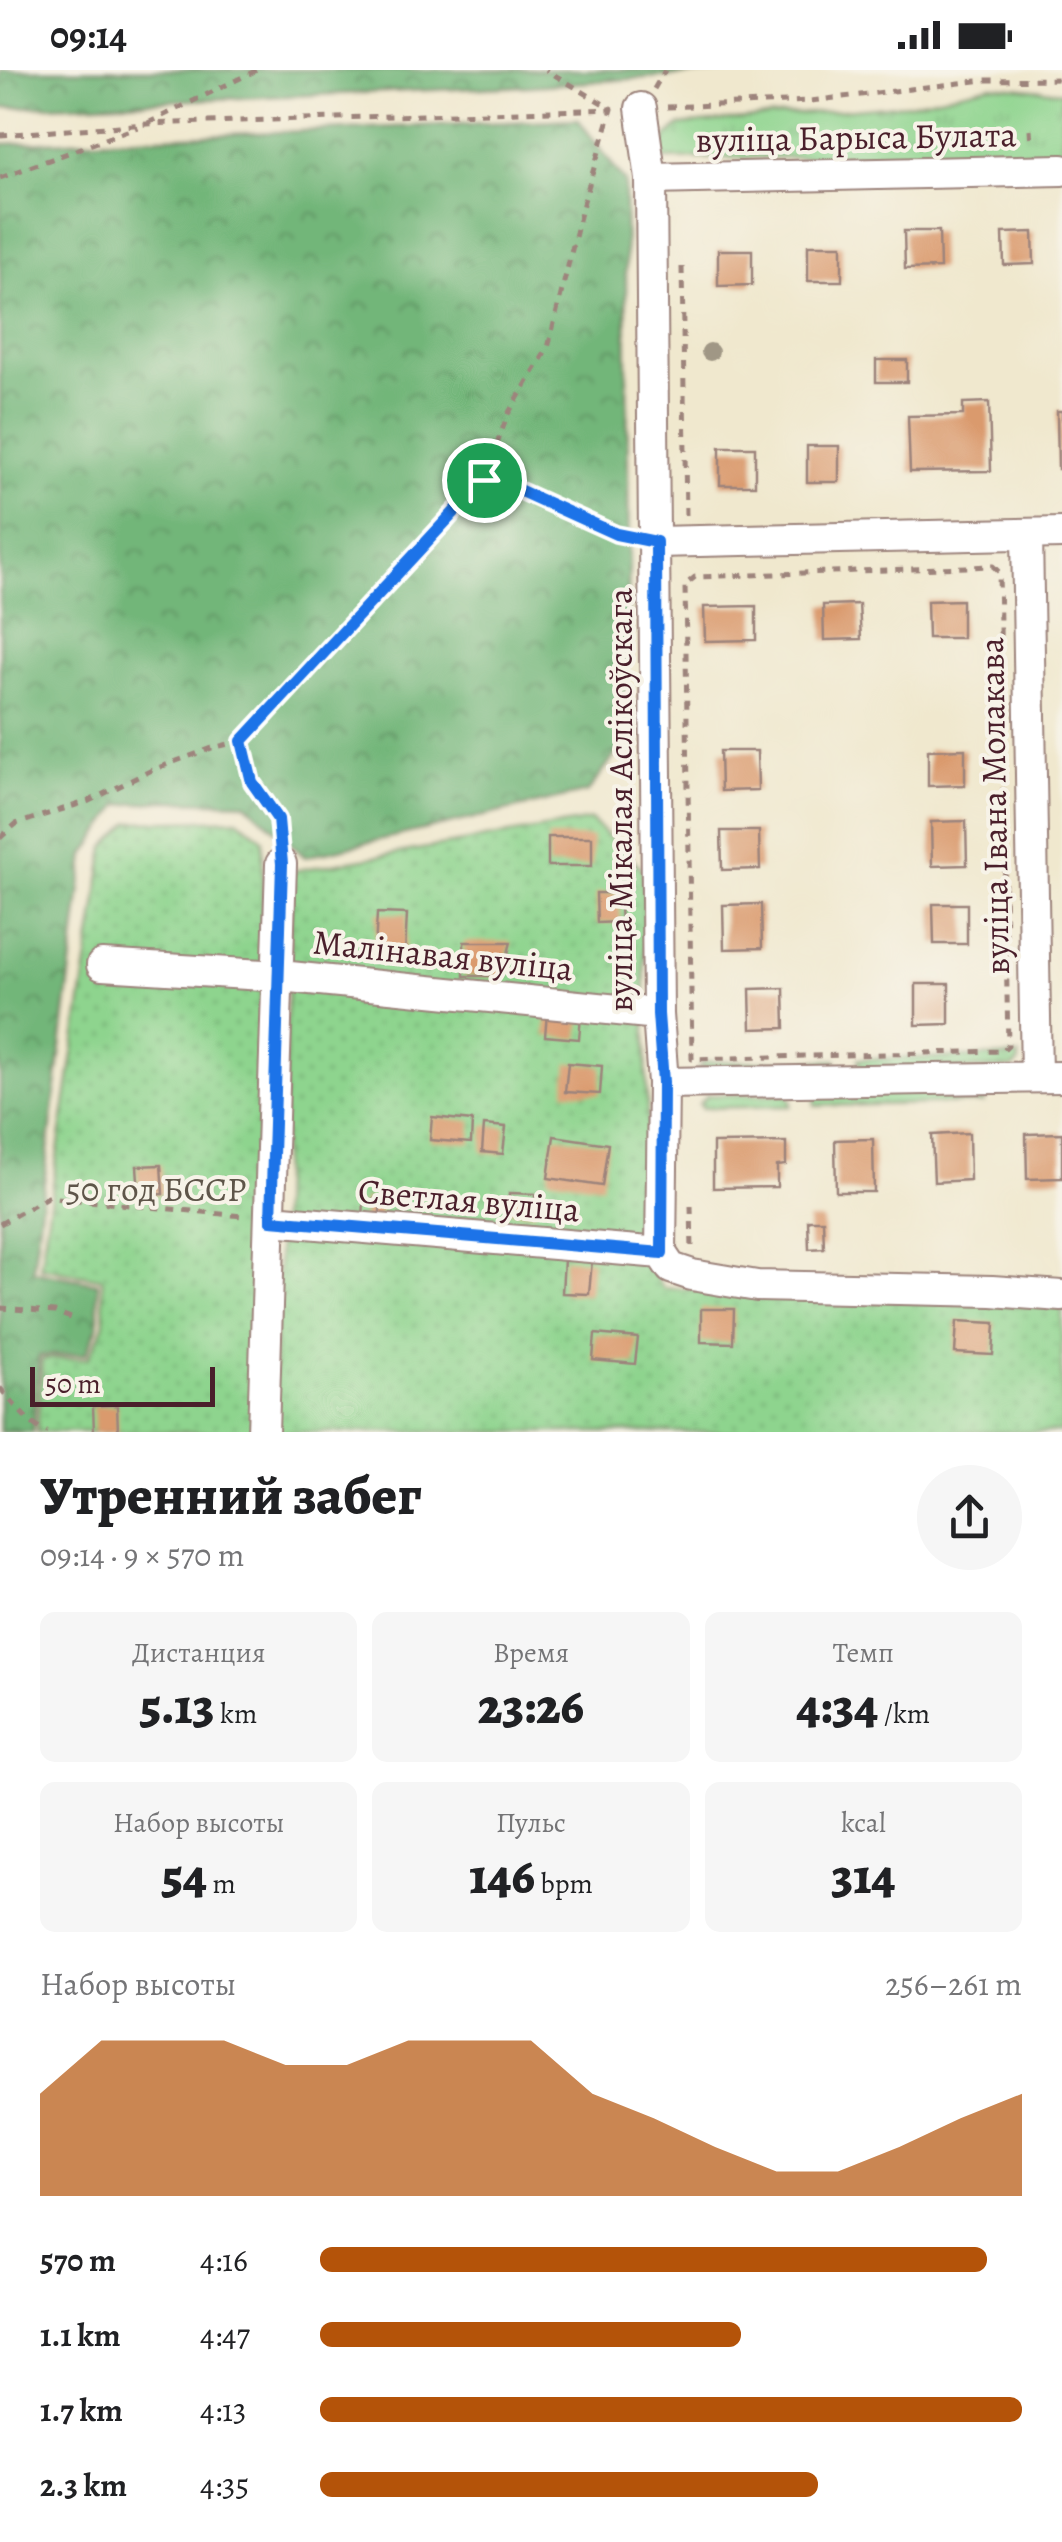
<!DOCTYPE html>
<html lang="ru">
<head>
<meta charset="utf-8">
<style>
	body { margin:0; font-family:Alegreya,serif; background:#f6f6f6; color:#202124; height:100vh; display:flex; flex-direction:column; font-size:38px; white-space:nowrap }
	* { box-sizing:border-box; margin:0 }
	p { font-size:32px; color:#757577 }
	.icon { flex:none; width:55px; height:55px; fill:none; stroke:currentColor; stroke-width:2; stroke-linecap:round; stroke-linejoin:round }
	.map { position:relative; height:1362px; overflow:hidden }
	.panel { display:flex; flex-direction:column; background:#fff; flex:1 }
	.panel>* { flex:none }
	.scale { position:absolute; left:30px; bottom:25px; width:185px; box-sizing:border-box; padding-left:10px; border:5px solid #4a1f2b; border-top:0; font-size:28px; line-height:35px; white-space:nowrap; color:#4a1f2b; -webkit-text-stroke:8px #f7f3e8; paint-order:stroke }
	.pin { position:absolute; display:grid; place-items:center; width:85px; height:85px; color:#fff; margin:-42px; border:5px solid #fff; border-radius:50%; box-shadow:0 2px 10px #0007 }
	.round { display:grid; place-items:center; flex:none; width:105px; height:105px; border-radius:52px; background:#f6f6f6 }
	.head { display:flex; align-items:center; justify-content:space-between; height:170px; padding:0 40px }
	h1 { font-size:55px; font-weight:800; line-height:75px }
	.stats { display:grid; grid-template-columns:repeat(3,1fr); gap:15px; height:170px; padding:10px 40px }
	.stats div { display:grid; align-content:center; border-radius:15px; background:#f6f6f6; text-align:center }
	.stats b { font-size:50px; font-weight:800 }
	.stats small { font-size:28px; font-weight:400 }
	.stats p { font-size:28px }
	.chart { height:280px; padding:20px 40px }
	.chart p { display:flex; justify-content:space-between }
	.chart svg { width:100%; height:180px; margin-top:10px; fill:#b45309; opacity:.7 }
	ul { padding:0 40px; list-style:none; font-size:32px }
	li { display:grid; grid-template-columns:160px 120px 1fr; align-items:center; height:75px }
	li i { height:25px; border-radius:12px; background:#b45309 }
	.status { display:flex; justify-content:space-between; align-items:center; height:70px; padding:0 50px; background:#fff; direction:ltr }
	.status svg { height:28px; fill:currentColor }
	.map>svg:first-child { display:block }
</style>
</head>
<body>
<div class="status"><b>09:14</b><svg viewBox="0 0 49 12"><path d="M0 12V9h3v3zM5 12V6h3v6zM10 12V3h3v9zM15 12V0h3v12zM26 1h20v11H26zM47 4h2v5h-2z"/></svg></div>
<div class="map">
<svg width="1062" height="1362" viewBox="0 0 1062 1362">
	<defs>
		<pattern id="grass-tufts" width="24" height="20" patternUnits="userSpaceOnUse" patternTransform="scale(2.5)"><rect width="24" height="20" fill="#8ed48e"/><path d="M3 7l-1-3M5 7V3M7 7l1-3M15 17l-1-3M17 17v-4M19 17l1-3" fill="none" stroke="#7cb67b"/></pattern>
		<pattern id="forest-crowns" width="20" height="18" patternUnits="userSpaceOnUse" patternTransform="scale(2.5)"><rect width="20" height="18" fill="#72b679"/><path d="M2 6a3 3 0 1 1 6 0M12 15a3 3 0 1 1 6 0" fill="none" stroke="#609363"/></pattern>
		<pattern id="garden-dots" width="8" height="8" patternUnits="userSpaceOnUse" patternTransform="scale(2.5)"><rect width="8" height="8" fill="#8ed48e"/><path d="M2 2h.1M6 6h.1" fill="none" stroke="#7cb67b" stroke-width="1.8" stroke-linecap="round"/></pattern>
	</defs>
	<rect width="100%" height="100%" fill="#f7f3e8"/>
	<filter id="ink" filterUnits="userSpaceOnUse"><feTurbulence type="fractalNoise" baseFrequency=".01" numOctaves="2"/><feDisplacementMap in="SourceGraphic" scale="20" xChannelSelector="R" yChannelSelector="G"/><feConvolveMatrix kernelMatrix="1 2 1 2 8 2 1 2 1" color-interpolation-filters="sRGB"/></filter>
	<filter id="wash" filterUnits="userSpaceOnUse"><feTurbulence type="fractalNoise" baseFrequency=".0048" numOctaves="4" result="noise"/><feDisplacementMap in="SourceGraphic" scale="40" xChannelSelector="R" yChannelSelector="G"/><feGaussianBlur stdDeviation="2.25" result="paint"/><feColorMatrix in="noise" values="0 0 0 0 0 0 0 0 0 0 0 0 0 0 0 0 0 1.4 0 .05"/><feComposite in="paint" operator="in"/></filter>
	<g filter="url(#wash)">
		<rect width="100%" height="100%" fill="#f0e8ce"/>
		<path fill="url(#grass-tufts)" stroke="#6c7a5c" stroke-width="2.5" d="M992 15 1062 22V83L664 89 661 78 668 65 681 55 908 34Z
			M1019 986V992L1013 998 865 1001 859 995 858 989Z
			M836 990V996L698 998 704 992Z
			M978 1020 984 1026V1033L815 1036V1029L822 1023Z
			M786 1024 791 1030V1036L703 1038 699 1034 708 1025Z"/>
		<path fill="url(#forest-crowns)" stroke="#5e6a52" stroke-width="2.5" d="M0 0H757L532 16 0 38Z
			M578 49 625 112 629 498 623 674 588 722 305 787 246 733 168 731 119 735 85 785 33 1201 98 1213V1256L86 1284 39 1286 33 1362H0V74Z"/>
		<path fill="url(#garden-dots)" stroke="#6c7a5c" stroke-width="2.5" d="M238 749 263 769 256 1362H37L42 1289 88 1288 104 1256 102 1209 40 1197 105 777 130 752Z
			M591 750 643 799 650 1198 663 1218 1062 1238V1362H272L292 801Z"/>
		<g id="blocks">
			<path fill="#da9a6d" d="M904 161H939L940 198 905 199Z
				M1033 162 1034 194 1004 195 1003 163Z
				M808 175H842V211H808Z
				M718 180H752V215L718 216Z
				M876 290H907V312H876Z
				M989 332 991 401 910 402 908 346 963 345V333Z
				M1057 341H1062V398L1058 399Z
				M807 376H839V412H807Z
				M720 377H755V415H720Z
				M962 530V568H928L927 531Z
				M859 534 861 569 824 570 823 535Z
				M756 536V570L705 571 704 537Z
				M965 679V715L928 716V680Z
				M720 681H757L758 720 721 721Z
				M966 751 967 795 932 796 931 752Z
				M721 761H759L760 799 722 800Z
				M548 767H592V796H548Z
				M596 823H619L621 852 597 853Z
				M761 834 762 878 724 879 723 835Z
				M933 834H967V874H934Z
				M377 843 407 844 405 883 375 881Z
				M464 872H511L502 906H464Z
				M916 914H949V954L916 955Z
				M784 918 785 958 751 959 750 919Z
				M547 943 581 946 579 969 545 966Z
				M568 993 602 996 600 1024 565 1022Z
				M432 1047 472 1051 471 1073 430 1070Z
				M484 1055 506 1057 503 1084 482 1082Z
				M969 1063 970 1110 934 1112 932 1065Z
				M1062 1063V1108L1027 1109 1026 1064Z
				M554 1066 608 1074 602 1116 548 1108Z
				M873 1069 874 1122H836L835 1070Z
				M786 1072V1095L777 1096V1117L713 1118V1073Z
				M161 1095 163 1124 139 1125 137 1096Z
				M509 1123 535 1124V1142L508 1141Z
				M364 1129 381 1130 379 1154 363 1152Z
				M808 1150H823L824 1178 809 1179Z
				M564 1189 592 1190 589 1224 562 1223Z
				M701 1239H734L733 1273 701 1272Z
				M957 1251 995 1253 993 1285 955 1283Z
				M595 1264 638 1268 635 1294 593 1290Z
				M117 1335 118 1362H94L93 1336Z"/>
		</g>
	</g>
	<g filter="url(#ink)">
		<use href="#blocks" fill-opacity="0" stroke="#9d847c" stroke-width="2.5"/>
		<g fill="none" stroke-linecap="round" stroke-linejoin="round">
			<g stroke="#9d847c" stroke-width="34">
				<path id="street" d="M641 38 651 109 658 944 663 1013 661 1183
					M651 109 1062 100
					M1027 464 1036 1007
					M656 472 1062 463
					M102 895 280 906 658 944
					M663 1013 1062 1007
					M271 1150 661 1183
					M661 1183 671 1198 692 1205 757 1216 992 1221 1062 1226
					M263 1362 281 794"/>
			</g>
			<path stroke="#9d847c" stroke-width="5" stroke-dasharray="8 8" stroke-linecap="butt" d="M654 19 665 0
				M667 37 810 31 985 10 1062 9
				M148 53 257 0
				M1030 59 1031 73
				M0 65 147 54 611 39
				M0 108 138 57
				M682 197 686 446
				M485 410 512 417 628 466
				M993 496 999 502 1008 976 1003 981 692 989 685 515 695 507Z
				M242 672 252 712 278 749 279 767
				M0 768 16 754 89 731 152 700 212 678 241 671 484 409 508 344 548 278 583 134 612 39 546 0
				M691 1136 692 1180
				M0 1154 47 1127 243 1146
				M0 1238 55 1242 71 1248
				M0 1318C12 1332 31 1357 47 1362"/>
			<use href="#street" stroke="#fff" stroke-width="30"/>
		</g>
		<circle fill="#a09785" cx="710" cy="282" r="9"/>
	</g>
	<g fill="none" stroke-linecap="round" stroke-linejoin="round" filter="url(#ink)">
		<g stroke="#fff" stroke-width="20">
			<path id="route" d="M484 410 512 417 616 464 656 472 658 944 663 1012 662 1183 271 1150 282 794 278 749 252 712 242 671Z"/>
		</g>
		<use href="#route" stroke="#1a73e8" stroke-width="12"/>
	</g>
	<g text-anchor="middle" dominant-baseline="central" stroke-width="8" stroke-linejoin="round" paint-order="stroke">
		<g font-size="35" fill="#4a1f2b" stroke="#f7f3e8">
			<text transform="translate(856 67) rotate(-1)">вуліца Барыса Булата</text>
			<text transform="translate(620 730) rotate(-90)">вуліца Мікалая Аслікоўскага</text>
			<text transform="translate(994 736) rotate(-91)">вуліца Івана Молакава</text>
			<text transform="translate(443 885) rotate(6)">Малінавая вуліца</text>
			<text transform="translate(469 1130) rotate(5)">Светлая вуліца</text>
		</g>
		<g font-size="35" fill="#5e5549" stroke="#f7f3e8">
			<text x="156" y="1119">50 год БССР</text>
		</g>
	</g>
</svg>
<div class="scale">50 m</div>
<div class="pin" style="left:484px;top:410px;background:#1e9e55"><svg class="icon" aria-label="arrive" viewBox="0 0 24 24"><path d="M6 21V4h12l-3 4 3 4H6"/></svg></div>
</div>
<section class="panel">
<div class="head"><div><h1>Утренний забег</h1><p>09:14 · 9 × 570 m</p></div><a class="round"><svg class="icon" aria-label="share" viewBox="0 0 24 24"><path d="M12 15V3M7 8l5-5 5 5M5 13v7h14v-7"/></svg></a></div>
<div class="stats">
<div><p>Дистанция</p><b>5.13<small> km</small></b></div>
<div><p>Время</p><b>23:26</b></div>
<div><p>Темп</p><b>4:34<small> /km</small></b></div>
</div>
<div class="stats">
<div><p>Набор высоты</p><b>54<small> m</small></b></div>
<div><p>Пульс</p><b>146<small> bpm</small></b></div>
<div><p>kcal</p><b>314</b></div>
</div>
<div class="chart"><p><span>Набор высоты</span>256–261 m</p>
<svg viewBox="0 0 160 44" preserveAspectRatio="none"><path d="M0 44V19L10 6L20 6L30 6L40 12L50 12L60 6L70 6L80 6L90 19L100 25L110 32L120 38L130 38L140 32L150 25L160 19V44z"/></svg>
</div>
<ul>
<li><b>570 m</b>4:16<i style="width:95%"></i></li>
<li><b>1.1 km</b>4:47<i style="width:60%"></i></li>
<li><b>1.7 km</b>4:13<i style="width:100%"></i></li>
<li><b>2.3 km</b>4:35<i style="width:71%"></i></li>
</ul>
</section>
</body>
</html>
